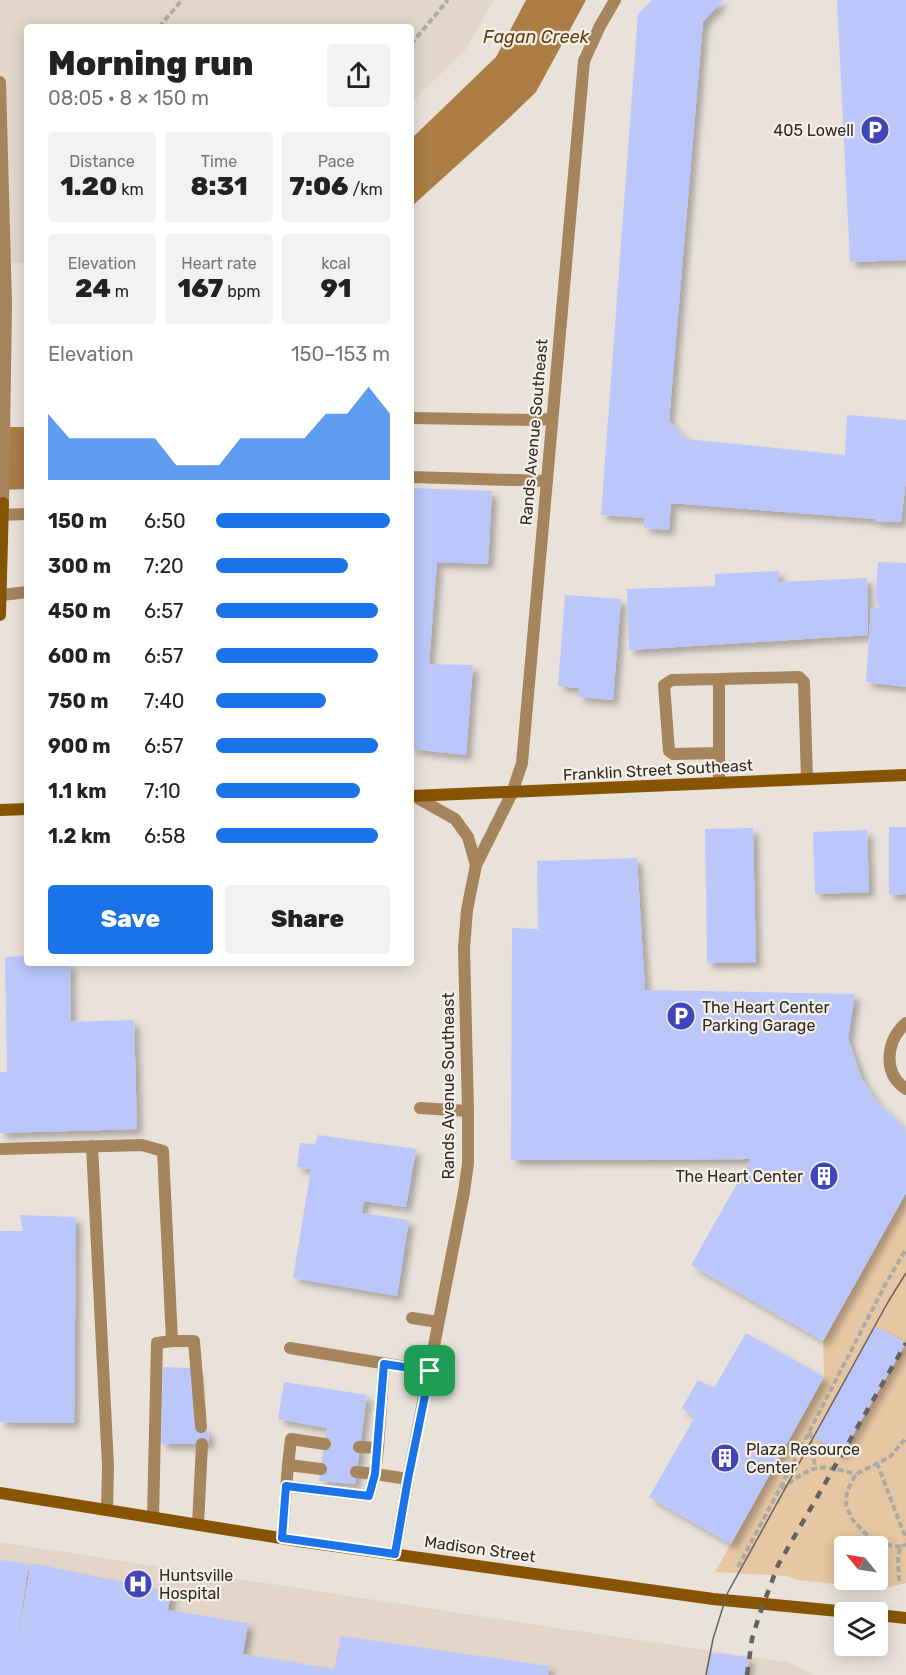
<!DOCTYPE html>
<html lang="en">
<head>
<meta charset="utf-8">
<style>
	body { margin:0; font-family:Rubik,sans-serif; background:#f2f2f2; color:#222; height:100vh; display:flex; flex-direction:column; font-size:22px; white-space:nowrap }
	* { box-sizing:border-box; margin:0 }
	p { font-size:20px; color:#767676 }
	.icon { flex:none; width:33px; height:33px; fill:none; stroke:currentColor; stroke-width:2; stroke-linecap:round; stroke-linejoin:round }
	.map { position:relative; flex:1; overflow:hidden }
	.drawer { position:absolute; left:24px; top:24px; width:390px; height:942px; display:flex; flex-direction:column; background:#fff; border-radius:6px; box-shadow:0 3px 15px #0003 }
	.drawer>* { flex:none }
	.needle { width:39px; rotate:300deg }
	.tools { position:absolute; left:834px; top:1536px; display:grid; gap:12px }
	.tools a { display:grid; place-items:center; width:54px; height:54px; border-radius:6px; background:#fff; box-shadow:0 3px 15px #0003; font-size:30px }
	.pin { position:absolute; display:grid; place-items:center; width:51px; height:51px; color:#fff; margin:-26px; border-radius:12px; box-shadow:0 3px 9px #0006 }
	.round { display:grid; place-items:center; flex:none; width:63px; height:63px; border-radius:6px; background:#f2f2f2 }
	.summary { display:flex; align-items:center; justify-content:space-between; height:102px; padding:0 24px }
	h1 { font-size:33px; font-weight:800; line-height:45px }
	.stats { display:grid; grid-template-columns:repeat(3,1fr); gap:9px; height:102px; padding:6px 24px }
	.stats div { display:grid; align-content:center; border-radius:6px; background:#f2f2f2; text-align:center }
	.stats b { font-size:26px; font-weight:800 }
	.stats small { font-size:16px; font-weight:400 }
	.stats p { font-size:16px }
	.chart { height:168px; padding:12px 24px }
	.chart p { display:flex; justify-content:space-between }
	.chart svg { width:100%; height:108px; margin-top:6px; fill:#1a73e8; opacity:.7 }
	.cta { display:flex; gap:12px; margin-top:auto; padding:12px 24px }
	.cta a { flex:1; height:69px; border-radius:6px; background:#1a73e8; color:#fff; font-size:24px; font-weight:800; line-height:69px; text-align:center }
	.cta a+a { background:#f2f2f2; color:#222 }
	ul { padding:0 24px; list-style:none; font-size:20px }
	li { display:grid; grid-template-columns:96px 72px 1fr; align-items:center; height:45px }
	li i { height:15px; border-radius:8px; background:#1a73e8 }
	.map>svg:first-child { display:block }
</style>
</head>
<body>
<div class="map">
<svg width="906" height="1675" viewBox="0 0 906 1675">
	<defs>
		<filter id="shadow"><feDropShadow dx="5.5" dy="5.5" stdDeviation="3" flood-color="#0004"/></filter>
	</defs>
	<rect width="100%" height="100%" fill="#e9e2db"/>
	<path fill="#e1d6c9" d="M0 0H494L466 49 411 103V27H27V263H0Z
		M0 1542 551 1627 788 1662 814 1675H0Z"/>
	<path fill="#e7c7a3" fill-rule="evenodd" d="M906 1193V1583L882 1589 797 1580 788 1576 715 1572 824 1377 823 1341ZM844 1546H878V1580H844Z"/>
	<path fill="#ac7d44" d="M526 0H586L536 92 507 120 411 207V139L496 57Z
		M0 427H27V489L0 490Z"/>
	<path fill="#bbc6fb" filter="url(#shadow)" d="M652 0H723L703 22 669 421 686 439 845 455 847 415 906 420V479L901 522 875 521V519L671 503 669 530 644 528V518L601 515 638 14Z
		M837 0H906V260L850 262Z
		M411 488 492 491 488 564 437 562 429 664 473 665 466 755 411 749Z
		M878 562 906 563V687L866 682 871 607 879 608V602H875Z
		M779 571V582L867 578 868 635 629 650 627 589 715 586V574Z
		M565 595 621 599 613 700 578 697 579 688 558 686Z
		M889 827H906V894L889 895Z
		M753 828 756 962 707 963 705 829Z
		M867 830 869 892 815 894 813 832Z
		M637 858 645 990 855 994 848 1038 862 1079 877 1102 906 1129V1193L823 1341 691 1265 751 1159 511 1160 512 928 538 929 537 861Z
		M27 956V963H70L71 1022 134 1020 137 1129 0 1133V1072H7L5 957Z
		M318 1135 416 1149 406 1207 364 1201 362 1213 409 1220 397 1296 293 1278 311 1169 297 1167 300 1143 315 1144Z
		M20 1215 76 1217 74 1423 0 1422V1231H23Z
		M875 1326 906 1343 842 1454 814 1437Z
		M746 1333 824 1377 731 1544 649 1497 695 1417 682 1408 698 1380 714 1388Z
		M163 1367 196 1368V1423L209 1432 208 1444H161Z
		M284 1382 367 1395 355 1484 319 1481 327 1428 278 1419Z
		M0 1560 29 1564 16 1648 31 1563 171 1592 168 1610 248 1623 243 1654 334 1669 341 1636 549 1666 548 1675H0Z
		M710 1653 749 1657 747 1675H706Z"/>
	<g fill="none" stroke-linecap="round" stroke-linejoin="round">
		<path stroke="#aea9a3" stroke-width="4" stroke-dasharray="6 3" stroke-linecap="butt" d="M159 27 182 0
			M411 44 448 0
			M810 1432 815 1467
			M877 1463 906 1539
			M781 1489C814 1465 816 1463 856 1474
			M901 1547 888 1545 876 1541 865 1533 852 1519 846 1505 847 1491 856 1474 890 1457 906 1438
			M738 1567 779 1490 885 1285 906 1249
			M899 1581 898 1555 901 1547 906 1544"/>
		<path stroke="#a6845c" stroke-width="12" d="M411 418 532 420 552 419
			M411 477 547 481
			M0 515 27 514
			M2 595 27 592
			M719 679 672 680 664 685 669 751 673 754 719 753
			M719 783V679L799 677 804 682 807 779
			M906 1023C886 1041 882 1073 906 1089
			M420 1108 468 1111
			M92 1146 108 1466 107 1510
			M0 1149 142 1145 163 1151 172 1341
			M412 1318 438 1322
			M290 1348 430 1371
			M359 1447 378 1448 384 1364
			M321 1469 288 1465 291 1439 325 1444
			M356 1472 375 1474 378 1448
			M286 1486 369 1496 375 1474 408 1479
			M153 1517 157 1343 172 1341H194L201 1427
			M198 1525 202 1444
			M282 1538 288 1465"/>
		<path stroke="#a6845c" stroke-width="12" d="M0 82 6 305 3 503
			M414 796 455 819 468 837 476 865
			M395 1554 408 1479 464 1192 468 1163V1111L464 948 467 910 476 865 512 793 522 763 584 61 600 26 615 0"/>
		<path stroke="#865403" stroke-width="12" d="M0 615 3 503
			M411 796 906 775
			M0 810 27 809
			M0 1493 299 1541 713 1599 849 1612
			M878 1615 906 1618"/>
		<path stroke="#66625e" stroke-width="1.5" d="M706 1675 713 1639 727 1594 888 1302 906 1273"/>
		<path stroke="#66625e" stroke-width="4.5" stroke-dasharray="8 8" stroke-linecap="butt" d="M747 1675 752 1639 759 1616 778 1565 906 1343"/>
	</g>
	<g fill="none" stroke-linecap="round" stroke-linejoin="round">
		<g stroke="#fff" stroke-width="12">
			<path id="route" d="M384 1364 430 1371 408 1479 395 1554 282 1538 286 1486 369 1496 375 1474Z"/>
		</g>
		<use href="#route" stroke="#1a73e8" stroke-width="8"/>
	</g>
	<defs>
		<g id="parking-disc" transform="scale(1.5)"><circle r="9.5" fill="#4245ba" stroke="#f6f0e8"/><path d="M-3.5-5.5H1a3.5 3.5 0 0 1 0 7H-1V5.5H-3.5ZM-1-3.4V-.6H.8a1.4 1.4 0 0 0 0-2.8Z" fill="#fff"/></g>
		<g id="building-disc" transform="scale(1.5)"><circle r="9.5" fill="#4245ba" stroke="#f6f0e8"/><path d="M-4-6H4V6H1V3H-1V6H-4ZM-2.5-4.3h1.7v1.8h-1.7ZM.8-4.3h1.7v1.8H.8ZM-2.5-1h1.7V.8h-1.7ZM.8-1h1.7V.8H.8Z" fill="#fff"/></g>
		<g id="hospital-disc" transform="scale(1.5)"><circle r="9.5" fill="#4245ba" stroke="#f6f0e8"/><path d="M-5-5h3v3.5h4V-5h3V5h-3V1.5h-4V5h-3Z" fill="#fff"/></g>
	</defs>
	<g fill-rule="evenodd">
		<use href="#parking-disc" x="875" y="130"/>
		<use href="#parking-disc" x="681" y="1016"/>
		<use href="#building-disc" x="824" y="1176"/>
		<use href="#building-disc" x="725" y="1458"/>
		<use href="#hospital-disc" x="138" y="1584"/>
	</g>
	<g text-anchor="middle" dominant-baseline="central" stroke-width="4.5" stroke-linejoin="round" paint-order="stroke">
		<g font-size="16" fill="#2c2a27" stroke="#f6f0e8" text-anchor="start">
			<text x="854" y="130" text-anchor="end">405 Lowell</text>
			<text x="702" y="1007">The Heart Center<tspan x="702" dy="18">Parking Garage</tspan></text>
			<text x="803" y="1176" text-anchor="end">The Heart Center</text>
			<text x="746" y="1449">Plaza Resource<tspan x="746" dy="18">Center</tspan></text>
			<text x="159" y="1575">Huntsville<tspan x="159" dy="18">Hospital</tspan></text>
		</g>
		<g font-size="16" fill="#2c2a27" stroke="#f6f0e8">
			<text transform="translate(534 432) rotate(-85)">Rands Avenue Southeast</text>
			<text transform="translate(658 770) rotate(-3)">Franklin Street Southeast</text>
			<text transform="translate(448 1086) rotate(-90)">Rands Avenue Southeast</text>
			<text transform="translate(480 1549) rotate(8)">Madison Street</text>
		</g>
		<g font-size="18" font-style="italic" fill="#624014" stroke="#f6f0e8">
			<text x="536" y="37">Fagan Creek</text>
		</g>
	</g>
</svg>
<div class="tools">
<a><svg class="needle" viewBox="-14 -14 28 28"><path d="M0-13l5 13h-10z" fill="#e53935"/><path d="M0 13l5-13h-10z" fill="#767676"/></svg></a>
<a><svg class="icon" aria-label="layers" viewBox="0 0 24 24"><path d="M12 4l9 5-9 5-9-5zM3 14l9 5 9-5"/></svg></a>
</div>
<div class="pin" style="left:430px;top:1371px;background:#1e9e55"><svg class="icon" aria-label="arrive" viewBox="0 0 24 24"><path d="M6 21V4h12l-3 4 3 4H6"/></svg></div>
<section class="drawer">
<div class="summary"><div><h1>Morning run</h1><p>08:05 · 8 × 150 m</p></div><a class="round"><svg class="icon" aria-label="share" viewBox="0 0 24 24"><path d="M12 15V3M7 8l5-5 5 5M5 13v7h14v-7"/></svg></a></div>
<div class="stats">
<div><p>Distance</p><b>1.20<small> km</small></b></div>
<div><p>Time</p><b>8:31</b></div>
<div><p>Pace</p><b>7:06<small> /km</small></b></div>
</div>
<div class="stats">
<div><p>Elevation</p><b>24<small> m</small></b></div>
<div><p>Heart rate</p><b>167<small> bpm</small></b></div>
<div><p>kcal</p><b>91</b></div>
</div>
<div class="chart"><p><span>Elevation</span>150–153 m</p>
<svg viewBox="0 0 160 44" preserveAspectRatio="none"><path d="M0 44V17L10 27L20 27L30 27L40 27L50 27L60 38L70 38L80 38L90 27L100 27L110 27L120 27L130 17L140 17L150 6L160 17V44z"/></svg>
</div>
<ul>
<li><b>150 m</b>6:50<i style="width:100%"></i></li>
<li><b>300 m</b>7:20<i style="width:76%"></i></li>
<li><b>450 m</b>6:57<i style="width:93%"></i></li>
<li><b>600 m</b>6:57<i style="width:93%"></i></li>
<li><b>750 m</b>7:40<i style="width:63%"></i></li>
<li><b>900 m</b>6:57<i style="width:93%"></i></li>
<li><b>1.1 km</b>7:10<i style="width:83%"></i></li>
<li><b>1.2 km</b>6:58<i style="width:93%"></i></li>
</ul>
<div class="cta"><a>Save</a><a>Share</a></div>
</section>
</div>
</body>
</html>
